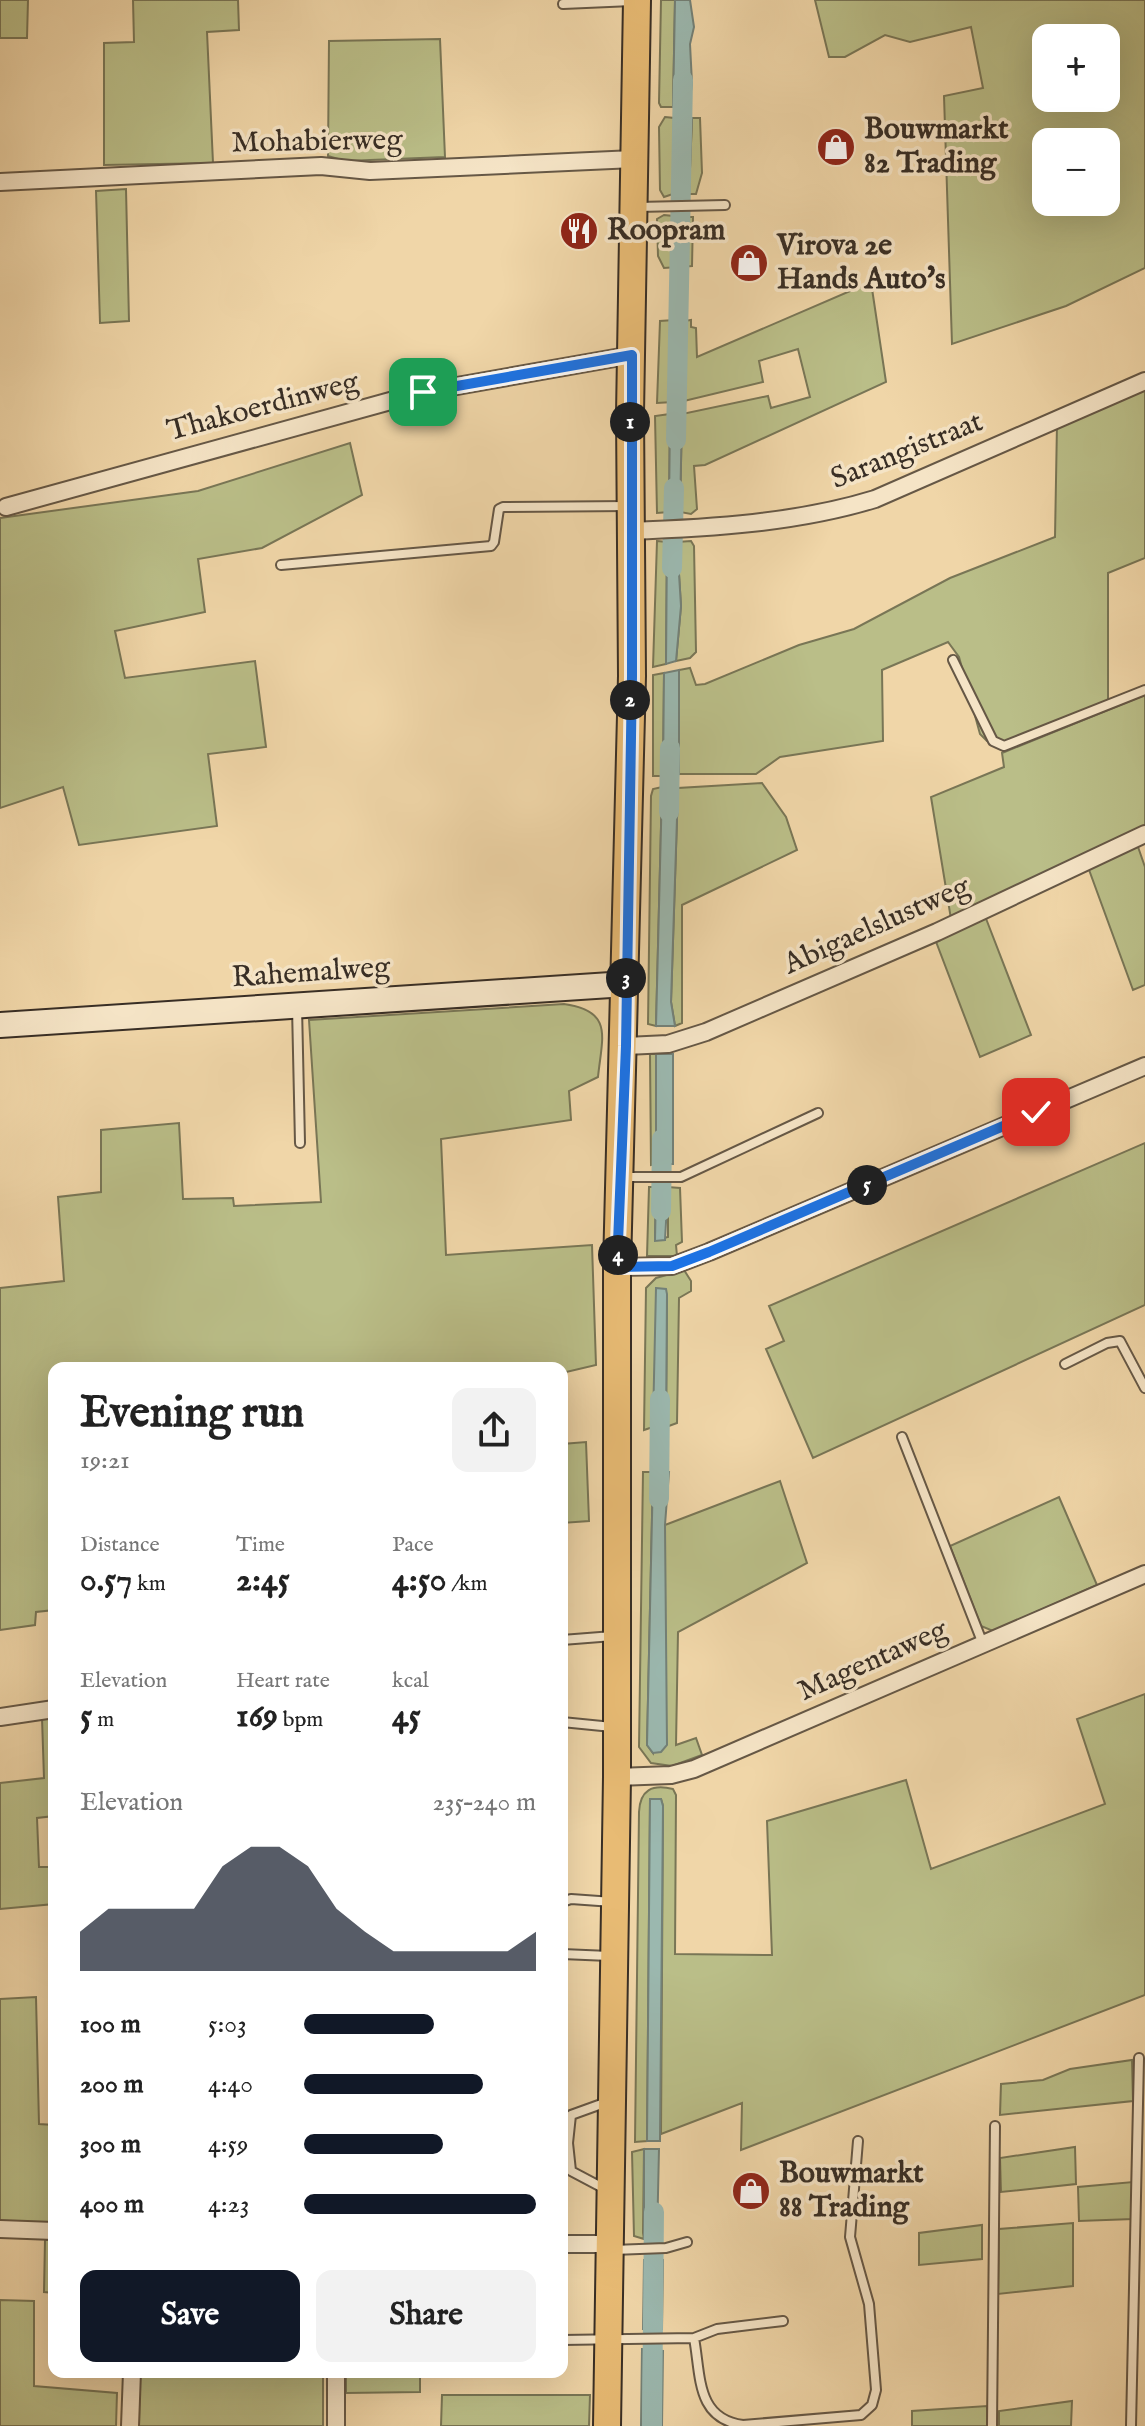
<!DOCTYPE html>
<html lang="en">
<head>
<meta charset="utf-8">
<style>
	body { margin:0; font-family:"IM FELL English",serif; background:#f2f2f2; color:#222; height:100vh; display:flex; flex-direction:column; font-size:30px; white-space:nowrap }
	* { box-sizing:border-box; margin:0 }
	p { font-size:26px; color:#767676 }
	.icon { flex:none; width:44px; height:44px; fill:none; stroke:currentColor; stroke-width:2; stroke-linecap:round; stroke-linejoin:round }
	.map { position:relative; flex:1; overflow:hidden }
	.drawer { position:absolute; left:48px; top:1362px; width:520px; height:1016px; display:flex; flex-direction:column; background:#fff; border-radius:16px; box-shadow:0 8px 32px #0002 }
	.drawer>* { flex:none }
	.buttons { position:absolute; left:1032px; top:24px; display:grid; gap:16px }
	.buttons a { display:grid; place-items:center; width:88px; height:88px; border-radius:16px; background:#fff; box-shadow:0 8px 32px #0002; font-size:40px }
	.pin { position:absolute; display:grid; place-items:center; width:68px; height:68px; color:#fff; margin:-34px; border-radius:16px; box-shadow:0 4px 12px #0006 }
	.km { position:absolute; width:40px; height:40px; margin:-20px; border-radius:50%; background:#222; color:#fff; font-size:22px; line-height:40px; text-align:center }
	.round { display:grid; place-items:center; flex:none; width:84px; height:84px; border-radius:16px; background:#f2f2f2 }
	.headline { display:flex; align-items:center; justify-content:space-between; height:136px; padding:0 32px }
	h1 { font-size:44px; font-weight:700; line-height:60px }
	.stats { display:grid; grid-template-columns:repeat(3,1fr); gap:12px; height:136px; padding:8px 32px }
	.stats div { display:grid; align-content:center }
	.stats b { font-size:34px; font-weight:700 }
	.stats small { font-size:22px; font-weight:400 }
	.stats p { font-size:22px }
	.chart { height:224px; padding:16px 32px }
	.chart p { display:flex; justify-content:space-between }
	.chart svg { width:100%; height:144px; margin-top:8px; fill:#111827; opacity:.7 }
	.cta { display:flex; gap:16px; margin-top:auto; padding:16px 32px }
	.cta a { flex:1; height:92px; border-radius:16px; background:#111827; color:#fff; font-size:32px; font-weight:700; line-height:92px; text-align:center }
	.cta a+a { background:#f2f2f2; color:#222 }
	ul { padding:0 32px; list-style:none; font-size:26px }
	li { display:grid; grid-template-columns:128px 96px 1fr; align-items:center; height:60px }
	li i { height:20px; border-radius:10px; background:#111827 }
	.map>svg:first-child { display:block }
</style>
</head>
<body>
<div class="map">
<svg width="1145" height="2426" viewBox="0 0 1145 2426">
	<rect width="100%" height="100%" fill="#f0d6a8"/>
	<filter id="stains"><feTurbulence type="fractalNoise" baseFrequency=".0025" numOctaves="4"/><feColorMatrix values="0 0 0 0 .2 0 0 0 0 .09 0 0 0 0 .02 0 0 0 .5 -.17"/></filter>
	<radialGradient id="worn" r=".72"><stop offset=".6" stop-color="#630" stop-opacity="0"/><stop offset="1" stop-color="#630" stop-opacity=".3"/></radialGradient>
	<path fill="#babe88" stroke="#797656" stroke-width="2" fill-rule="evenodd" d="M0 0H28L27 38H0Z
		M133 0H238L239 30 207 32 213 163 104 165V43L134 42Z
		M661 0H675L673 107H661L659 103Z
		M815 0H1145V268L1066 306 952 344 944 96 983 88 971 27 910 42 885 35 845 57H829ZM1106 38V98H1046V38ZM1106 142V202H1046V142Z
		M440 39 445 157 345 161 328 156 329 41Z
		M665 117 674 118 673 194 664 197 660 190 659 127Z
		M692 118H700L702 173 696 194H689Z
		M126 189 129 321 100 323 96 191Z
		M664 215 673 216 672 262H688V217H693L692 266 664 268 658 256 657 219Z
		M871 282 886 382 705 465 694 466 697 509 691 514 680 512 682 414 768 396 771 408 810 397 798 349 759 361 763 382 684 401V321L691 320V327L696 328 697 357Z
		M674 320 673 402 657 403 660 321Z
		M1145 386V558L1108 573V702L1007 742 987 741 980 734 959 657 948 642 882 670 883 741 780 757 756 774H679V670L690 668 696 685 705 684 799 645 854 629 950 578 1055 537 1057 424Z
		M670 414 669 512 657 513 655 416Z
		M350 443 362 495 262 548 198 559 205 612 115 631 125 678 255 661 266 747 208 754 217 826 79 845 63 787 0 808V518L198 491Z
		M657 541 667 542 666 664 653 667Z
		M691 541 694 546 696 652 690 658 676 661 681 606 677 542Z
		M664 673 663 776H653V675Z
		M1145 695V827L951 919 931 797 1004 767 1002 753Z
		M762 783 786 817 797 850 682 905V1023L675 1026 671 1002 678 788Z
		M662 787 656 1026 648 1024 651 796 653 789Z
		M1137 844 1145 867V985L1133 990 1088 867Z
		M985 916 1031 1035 980 1057 935 939Z
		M564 1004C614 1011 602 1037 598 1077L569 1091 571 1120 441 1139 446 1255 592 1245 596 1365 562 1373V1368L538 1366 54 1368V1610L36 1612 35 1625 0 1630V1288L64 1281 58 1197 101 1192V1130L179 1123 183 1199 233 1198 234 1206 321 1202 309 1020Z
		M650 1054H656V1164L651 1165Z
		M1145 1143V1305L813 1458 766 1349 784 1341 769 1306Z
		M649 1187H656L655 1240 668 1237V1187L680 1188 682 1242 676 1245 677 1256H647Z
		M684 1270 691 1281V1291L679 1298 677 1423 666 1427 667 1294 653 1427 644 1430 646 1288 656 1278Z
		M586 1442 589 1521 562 1523V1444Z
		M643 1472H653L647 1745 653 1753 665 1639V1525L780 1481 807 1563 678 1632 676 1745 696 1738 702 1755 672 1766 651 1763 639 1747Z
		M1059 1497 1097 1585 993 1631 981 1626 950 1546Z
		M1145 1694V1995L741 2150 742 2103 661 2134 663 1806 661 1799H650L647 2141 635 2142 639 1812C640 1790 652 1784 673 1789L676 1795 675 1954 772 1955 767 1821 906 1780 931 1869 1105 1804 1077 1719Z
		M54 1716V1816L37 1818 39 1867H54V1904L0 1909V1783L44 1778 42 1718Z
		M36 1997 39 2124 54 2125V2224L0 2222V1999Z
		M1132 2060 1133 2101 1000 2115 1001 2084 1043 2080 1070 2069Z
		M1075 2147 1076 2184 1001 2192 1000 2158Z
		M644 2149 643 2233 644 2239 634 2236 632 2152Z
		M1133 2182V2219L1079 2221 1078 2187Z
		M1073 2223V2286L998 2294 999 2229Z
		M982 2225V2259L919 2265V2233Z
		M45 2240H54V2293L44 2292Z
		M0 2300 34 2301V2386L117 2393 116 2426H0Z
		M140 2372H323V2426H139Z
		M346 2372H420V2392L346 2393Z
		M442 2395H590L589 2426H441Z
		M1072 2401 1071 2426H999V2411Z
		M987 2406V2426H912V2411Z"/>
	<path fill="#9bb8af" stroke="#738178" stroke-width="2" d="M675 0H690L694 27 690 44 692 83 689 107H673Z
		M674 118H692L689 194H673Z
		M673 216 688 217V263L672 262Z
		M674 320 684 321 686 329 684 401 673 402 672 394Z
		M670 414H682L680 512H669Z
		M667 542H677L681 606 676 661 666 664Z
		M679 670V774L663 776 664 673Z
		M662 787 678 788 671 1002 675 1026H656Z
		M656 1054H673V1164H656Z
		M656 1187H668L665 1240 655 1241Z
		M656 1288 666 1289 667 1294 666 1427H653V1422Z
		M653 1472H669L665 1525 667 1745 661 1752 653 1753 647 1745Z
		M650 1799H661L663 1806 660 2141H647Z
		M644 2149H659L657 2239H644Z
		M644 2260H663L662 2329H643Z
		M642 2349 663 2351 662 2426H641Z"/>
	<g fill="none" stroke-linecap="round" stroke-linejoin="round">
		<path stroke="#9bb8af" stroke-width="20" d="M676 440 683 80
			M672 568 674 488
			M669 812 670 748
			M661 1211 662 1139
			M659 1499 660 1399
			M652 2426 654 2212"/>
		<g stroke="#665846" stroke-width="12">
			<path id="lane" d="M563 4 632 1
				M638 207 725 205
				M281 565 491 546 494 542 499 509 503 507 629 506
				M953 660 993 741 1004 746 1145 690
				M297 1007 300 1143
				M624 1177H681L818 1113
				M1065 1364 1107 1343 1120 1341 1145 1388
				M902 1437 983 1644
				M562 1640 613 1636
				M562 1722 612 1727
				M562 1902 571 1899 613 1902
				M562 1954 609 1956
				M605 2189 571 2171 568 2143 571 2115 607 2102
				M613 2250 666 2248 687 2242
				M694 2338 717 2329 783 2321
				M562 2340 694 2338C701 2376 696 2419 743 2425L861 2415 872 2405 876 2390 869 2304 850 2237 858 2141
				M992 2426 995 2126
				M1131 2426 1139 2058"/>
		</g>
		<g stroke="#665846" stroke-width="20">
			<path id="street" d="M0 182 321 166 370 171 634 159
				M6 507 423 392 632 355
				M629 531C711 528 797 523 875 499L1145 381
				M626 1046 668 1044 706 1032 937 932 1145 834
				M617 1267 672 1266 709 1252 1145 1066
				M0 1717 54 1709
				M617 1777 671 1775 694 1769 1145 1574
				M0 2229 54 2231
				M562 2244H609
				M130 2426 132 2372
				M336 2426V2372"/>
		</g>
		<g stroke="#382e25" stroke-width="28">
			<path id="secondary" d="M0 1025 626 984"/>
		</g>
		<g stroke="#382e25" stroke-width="30">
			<path id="primary" d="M607 2426 617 1777V1267L632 676 630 414 637 0"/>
		</g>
		<use href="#lane" stroke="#f5e4c6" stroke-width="8"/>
		<use href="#street" stroke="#f5e4c6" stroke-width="16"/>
		<use href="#secondary" stroke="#f5e4c6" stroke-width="24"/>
		<use href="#primary" stroke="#e8bb74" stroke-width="26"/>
	</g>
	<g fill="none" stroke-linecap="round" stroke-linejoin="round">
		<g stroke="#fff" stroke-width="16">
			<path id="route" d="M423 392 632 355V676L626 1046 617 1267 672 1266 709 1252 1036 1112"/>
		</g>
		<use href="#route" stroke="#1a73e8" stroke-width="10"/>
	</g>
	<defs>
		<g id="shop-disc" transform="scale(2)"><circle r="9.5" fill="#8f2418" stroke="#f5e4c6"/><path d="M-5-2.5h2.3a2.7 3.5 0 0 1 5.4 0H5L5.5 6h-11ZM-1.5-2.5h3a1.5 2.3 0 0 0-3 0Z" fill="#fff"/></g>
		<g id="restaurant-disc" transform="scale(2)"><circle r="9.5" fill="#8f2418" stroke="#f5e4c6"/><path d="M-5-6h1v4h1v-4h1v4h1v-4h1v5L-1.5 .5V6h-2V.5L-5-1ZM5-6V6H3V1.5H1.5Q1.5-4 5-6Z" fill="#fff"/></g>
	</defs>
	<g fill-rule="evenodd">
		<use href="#shop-disc" x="836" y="147"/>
		<use href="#restaurant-disc" x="579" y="231"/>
		<use href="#shop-disc" x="749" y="263"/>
		<use href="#shop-disc" x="751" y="2191"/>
	</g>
	<g text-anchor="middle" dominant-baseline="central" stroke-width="7" stroke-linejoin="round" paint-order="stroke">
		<g font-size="30" font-weight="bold" fill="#382e25" stroke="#f5e4c6" text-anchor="start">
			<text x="864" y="130">Bouwmarkt<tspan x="864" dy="34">82 Trading</tspan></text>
			<text x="607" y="231">Roopram</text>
			<text x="777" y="246">Virova 2e<tspan x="777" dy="34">Hands Auto's</tspan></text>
			<text x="779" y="2174">Bouwmarkt<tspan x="779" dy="34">88 Trading</tspan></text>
		</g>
		<g font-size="30" fill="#382e25" stroke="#f5e4c6">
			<text transform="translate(317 142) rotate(-1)">Mohabierweg</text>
			<text transform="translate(263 407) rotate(-15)">Thakoerdinweg</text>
			<text transform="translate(907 451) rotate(-22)">Sarangistraat</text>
			<text transform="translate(877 926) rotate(-24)">Abigaelslustweg</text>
			<text transform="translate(311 973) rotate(-4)">Rahemalweg</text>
			<text transform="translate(873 1661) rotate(-24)">Magentaweg</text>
		</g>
	</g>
	<rect width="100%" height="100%" filter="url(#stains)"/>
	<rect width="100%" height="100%" fill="url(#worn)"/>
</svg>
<div class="buttons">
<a>+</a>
<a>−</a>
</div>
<div class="pin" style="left:423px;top:392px;background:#1e9e55"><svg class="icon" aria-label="arrive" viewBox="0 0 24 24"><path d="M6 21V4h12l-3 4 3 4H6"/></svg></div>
<div class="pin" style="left:1036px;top:1112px;background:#d93025"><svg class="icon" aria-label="check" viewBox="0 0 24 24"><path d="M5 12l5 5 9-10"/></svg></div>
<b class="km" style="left:630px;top:422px">1</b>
<b class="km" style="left:630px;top:700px">2</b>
<b class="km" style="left:626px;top:978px">3</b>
<b class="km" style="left:618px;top:1255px">4</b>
<b class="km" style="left:867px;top:1185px">5</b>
<section class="drawer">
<div class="headline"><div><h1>Evening run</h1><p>19:21</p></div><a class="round"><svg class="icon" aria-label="share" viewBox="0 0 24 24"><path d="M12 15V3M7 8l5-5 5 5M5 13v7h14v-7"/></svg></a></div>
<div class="stats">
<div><p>Distance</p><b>0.57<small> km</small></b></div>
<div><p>Time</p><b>2:45</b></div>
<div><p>Pace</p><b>4:50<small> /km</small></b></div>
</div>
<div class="stats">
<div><p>Elevation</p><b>5<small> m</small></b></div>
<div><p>Heart rate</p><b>169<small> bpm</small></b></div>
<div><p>kcal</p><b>45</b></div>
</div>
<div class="chart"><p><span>Elevation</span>235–240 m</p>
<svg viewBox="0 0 160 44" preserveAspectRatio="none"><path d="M0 44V32L10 25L20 25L30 25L40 25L50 12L60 6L70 6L80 12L90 25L100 32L110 38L120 38L130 38L140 38L150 38L160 32V44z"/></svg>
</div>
<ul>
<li><b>100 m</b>5:03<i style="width:56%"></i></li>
<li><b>200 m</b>4:40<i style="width:77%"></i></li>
<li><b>300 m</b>4:59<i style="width:60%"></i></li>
<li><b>400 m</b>4:23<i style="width:100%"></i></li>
</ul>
<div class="cta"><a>Save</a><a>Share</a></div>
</section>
</div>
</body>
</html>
